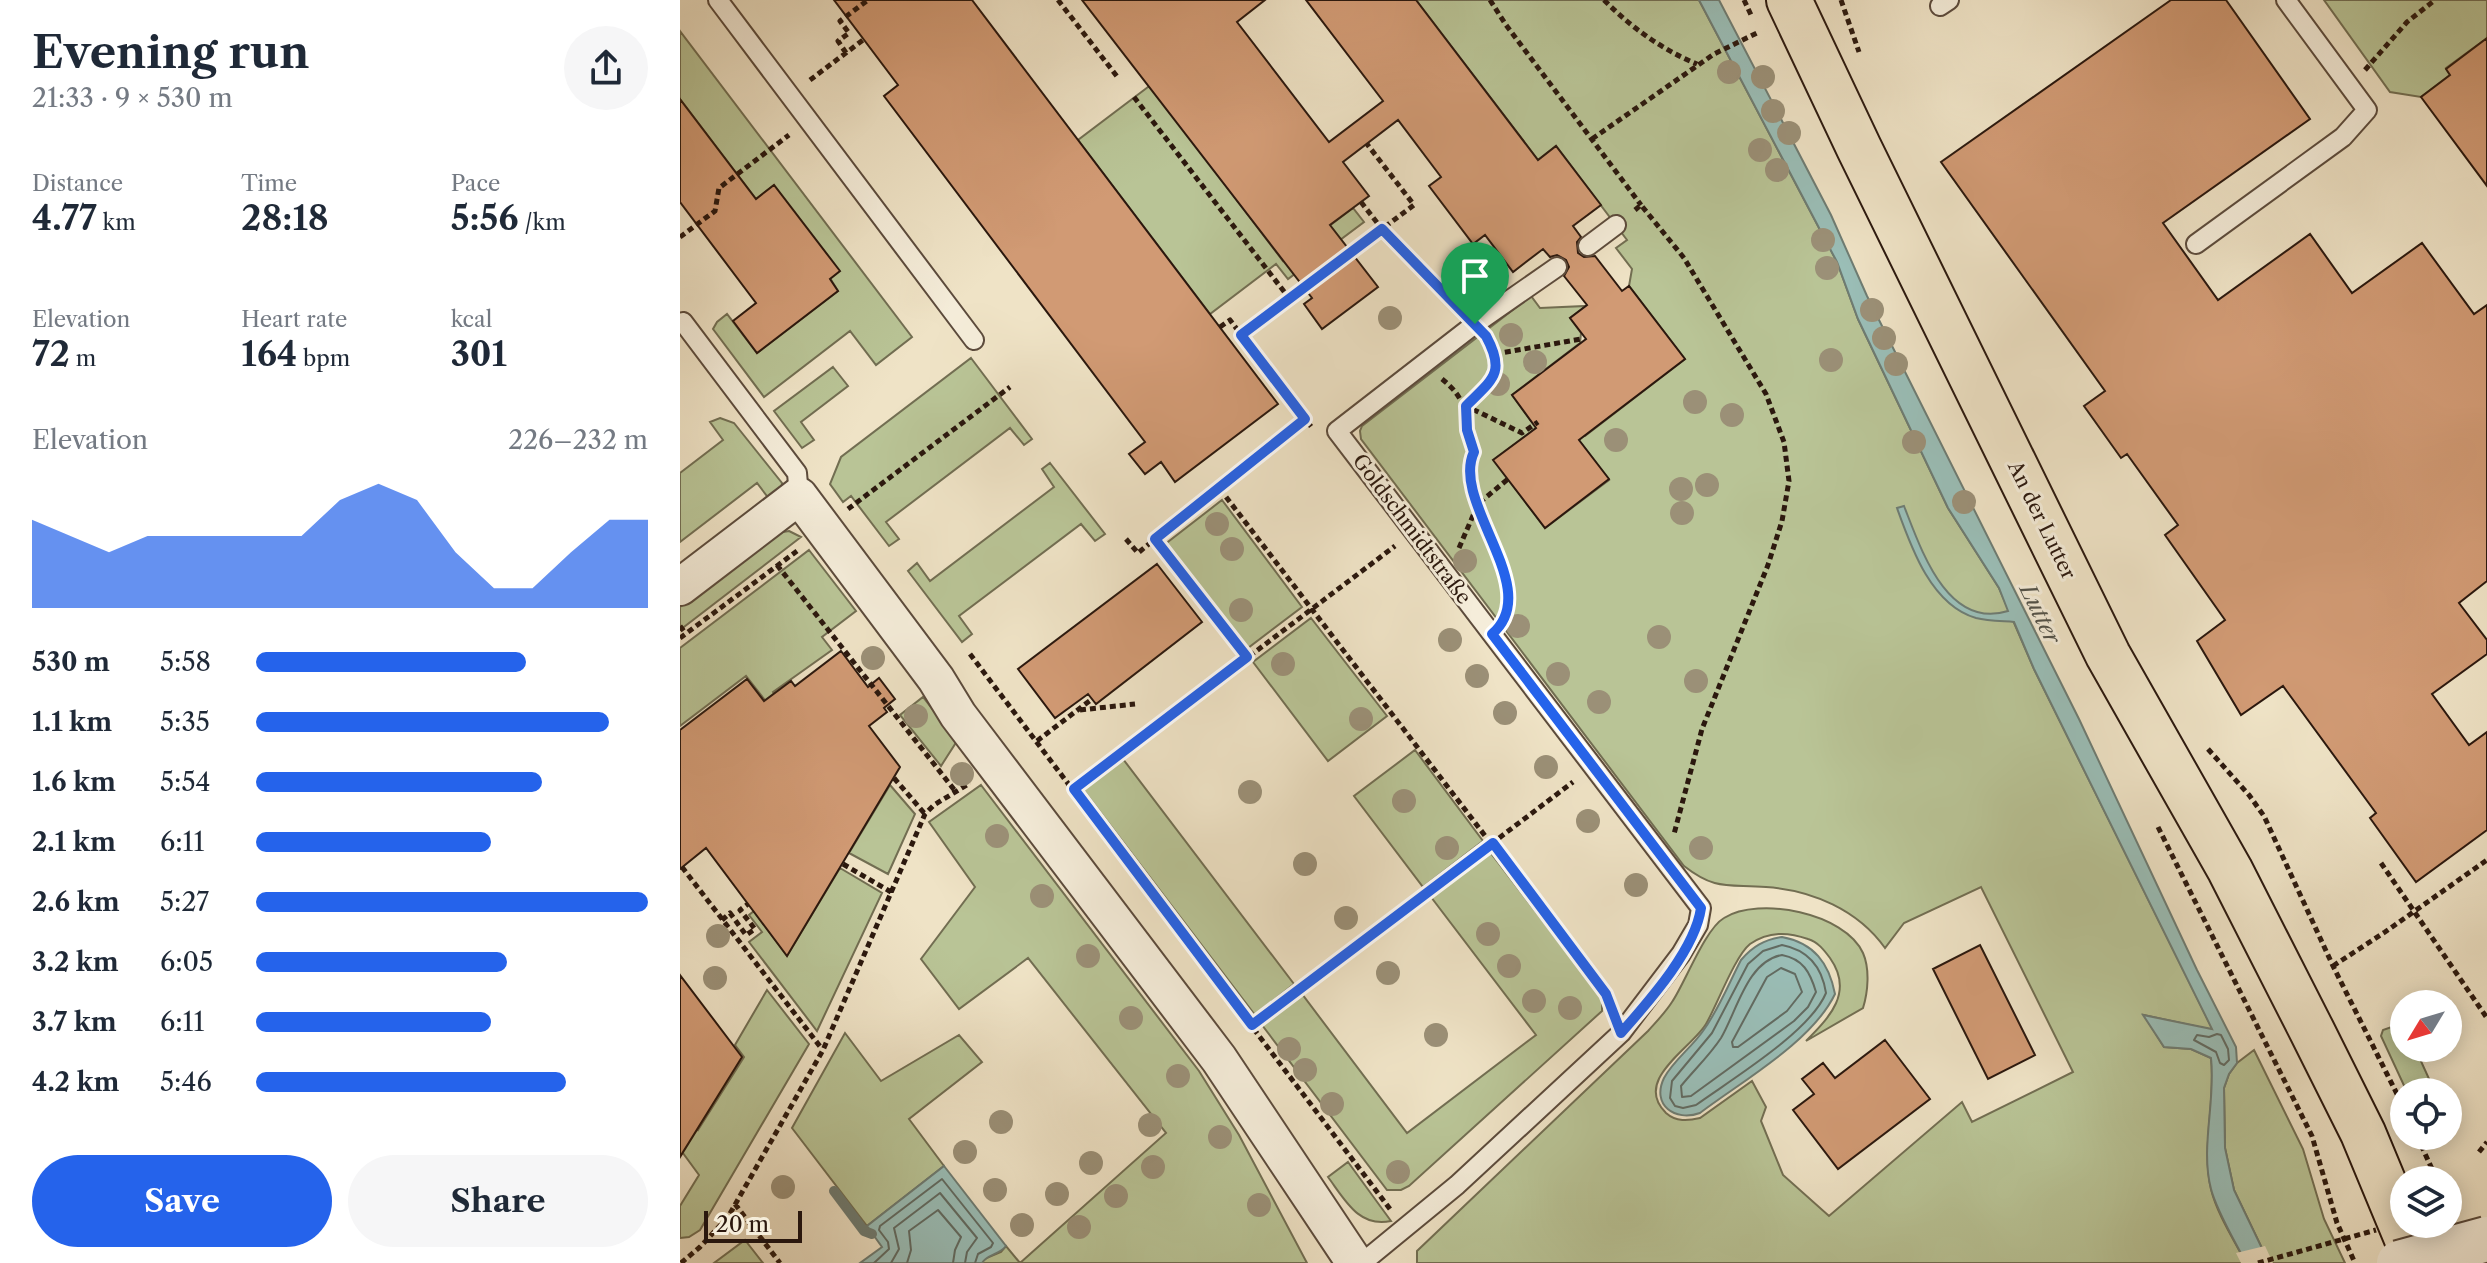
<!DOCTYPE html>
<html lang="en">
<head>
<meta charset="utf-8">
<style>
	body { margin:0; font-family:"Libre Caslon Text",serif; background:#f6f6f7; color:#1f2937; height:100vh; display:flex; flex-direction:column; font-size:30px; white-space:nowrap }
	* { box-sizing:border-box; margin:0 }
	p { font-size:26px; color:#747a83 }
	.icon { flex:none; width:44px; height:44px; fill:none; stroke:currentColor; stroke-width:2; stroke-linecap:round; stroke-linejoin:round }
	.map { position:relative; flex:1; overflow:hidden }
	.sheet { display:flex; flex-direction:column; background:#fff; width:680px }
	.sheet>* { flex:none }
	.needle { width:52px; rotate:232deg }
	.controls { position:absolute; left:1710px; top:990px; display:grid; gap:16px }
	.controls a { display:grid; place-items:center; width:72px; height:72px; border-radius:50%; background:#fff; box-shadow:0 4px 20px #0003; font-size:40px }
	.scale { position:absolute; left:24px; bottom:20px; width:98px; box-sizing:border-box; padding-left:8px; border:4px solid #2b180e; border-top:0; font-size:22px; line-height:28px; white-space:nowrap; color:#2b180e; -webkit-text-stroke:6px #f5edda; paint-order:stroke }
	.pin { position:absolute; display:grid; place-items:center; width:68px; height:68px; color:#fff; margin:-82px -34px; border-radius:50% 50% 50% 0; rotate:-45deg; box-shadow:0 0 8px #0007 }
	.pin .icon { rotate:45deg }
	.round { display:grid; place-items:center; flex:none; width:84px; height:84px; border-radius:42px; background:#f6f6f7 }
	.headline { display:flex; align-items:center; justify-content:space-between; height:136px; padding:0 32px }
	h1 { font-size:44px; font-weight:800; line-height:60px }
	.metrics { display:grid; grid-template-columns:repeat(3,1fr); gap:12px; height:136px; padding:8px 32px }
	.metrics div { display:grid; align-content:center }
	.metrics b { font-size:34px; font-weight:800 }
	.metrics small { font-size:22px; font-weight:400 }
	.metrics p { font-size:22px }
	.chart { height:224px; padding:16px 32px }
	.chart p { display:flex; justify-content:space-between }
	.chart svg { width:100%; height:144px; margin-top:8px; fill:#2563eb; opacity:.7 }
	.primary-button { display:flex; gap:16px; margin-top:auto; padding:16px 32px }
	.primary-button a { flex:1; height:92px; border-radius:48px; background:#2563eb; color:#fff; font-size:32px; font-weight:800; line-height:92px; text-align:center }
	.primary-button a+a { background:#f6f6f7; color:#1f2937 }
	ul { padding:0 32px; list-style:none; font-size:26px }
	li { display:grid; grid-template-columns:128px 96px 1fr; align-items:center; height:60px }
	li i { height:20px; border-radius:10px; background:#2563eb }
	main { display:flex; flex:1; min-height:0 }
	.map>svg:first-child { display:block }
</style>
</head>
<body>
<main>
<section class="sheet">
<div class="headline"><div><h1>Evening run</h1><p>21:33 · 9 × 530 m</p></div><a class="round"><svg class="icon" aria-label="share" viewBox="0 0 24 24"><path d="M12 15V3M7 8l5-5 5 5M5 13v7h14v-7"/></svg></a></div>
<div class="metrics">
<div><p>Distance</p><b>4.77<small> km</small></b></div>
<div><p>Time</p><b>28:18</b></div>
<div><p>Pace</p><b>5:56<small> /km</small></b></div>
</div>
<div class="metrics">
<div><p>Elevation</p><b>72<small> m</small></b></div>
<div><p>Heart rate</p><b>164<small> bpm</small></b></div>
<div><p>kcal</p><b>301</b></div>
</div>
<div class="chart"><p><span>Elevation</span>226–232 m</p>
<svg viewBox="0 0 160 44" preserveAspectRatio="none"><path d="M0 44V17L10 22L20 27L30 22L40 22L50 22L60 22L70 22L80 11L90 6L100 11L110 27L120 38L130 38L140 27L150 17L160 17V44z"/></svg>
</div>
<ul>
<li><b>530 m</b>5:58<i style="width:69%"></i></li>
<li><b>1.1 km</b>5:35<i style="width:90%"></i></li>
<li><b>1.6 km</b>5:54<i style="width:73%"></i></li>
<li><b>2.1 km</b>6:11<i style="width:60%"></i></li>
<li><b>2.6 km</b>5:27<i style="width:100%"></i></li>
<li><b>3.2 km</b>6:05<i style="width:64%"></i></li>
<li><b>3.7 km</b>6:11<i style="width:60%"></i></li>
<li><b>4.2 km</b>5:46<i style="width:79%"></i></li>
</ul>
<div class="primary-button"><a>Save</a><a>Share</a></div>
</section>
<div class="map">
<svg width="1807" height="1263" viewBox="0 0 1807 1263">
	<rect width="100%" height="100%" fill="#efe3c6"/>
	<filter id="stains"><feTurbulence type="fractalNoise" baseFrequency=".0025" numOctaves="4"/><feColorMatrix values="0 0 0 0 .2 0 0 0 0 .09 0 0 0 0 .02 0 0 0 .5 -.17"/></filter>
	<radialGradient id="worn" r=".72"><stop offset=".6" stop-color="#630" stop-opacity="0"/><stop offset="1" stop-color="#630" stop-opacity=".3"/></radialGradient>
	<path fill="#b9c496" stroke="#726e52" stroke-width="2" d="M736 0H1019L1157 262 1178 319 1268 508 1319 588 1354 669 1533 1030 1464 1015 1484 1047 1511 1049 1531 1058C1536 1101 1521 1147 1531 1189 1537 1214 1554 1240 1566 1263H737V1251L968 1031C976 1022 985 1013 992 1002 1005 983 1025 929 1044 918 1079 896 1165 913 1183 953 1190 969 1188 992 1183 1008L1126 1041C1150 1017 1174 992 1150 958 1144 950 1138 942 1128 939 1108 932 1089 931 1070 944 1055 956 1037 1005 1026 1024 1012 1048 952 1080 986 1113 996 1122 1008 1121 1020 1118L1072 1081 1086 1107 1081 1121 1103 1175 1149 1216 1282 1102 1292 1122 1393 1072 1301 887 1224 923 1205 948C1178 910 1132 890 1086 887 1048 884 1036 891 1004 866L681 439 680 431 682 426 851 296 860 308 906 306 890 318 901 333 900 343 832 395 851 421 860 425 814 460 865 528 929 480 895 435 905 436 1005 359 949 286 952 269 936 248 947 240 876 146 858 160Z
		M1644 0H1807V46L1803 41 1766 68 1770 75 1741 97 1710 92Z
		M0 31 232 337 196 365 170 331 84 397 33 329 37 322 47 314 77 353 158 291 93 186 76 199 0 99Z
		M472 84V88L603 261 673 208 684 222 608 279 596 264 530 314 398 140Z
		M291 358 352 439 344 445 330 428 206 522 219 539 209 546 171 496 163 502 150 484 161 457Z
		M153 367 168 386 121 422 134 440 122 448 94 411Z
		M40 418 54 423 102 483 101 492 90 500 77 483 0 542V473L43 440 30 422Z
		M370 463 425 534 415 541 401 524 279 616 292 634 282 642 228 571 237 563 250 581 374 487 362 469Z
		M542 500 622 607 564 651 484 545Z
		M109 531 121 537 0 630V607L97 533Z
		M129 550 176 611 142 637 152 650 93 692 96 697 88 704 66 676 0 726V648Z
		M631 618 707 716 648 761 573 662Z
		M243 697 277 741 261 766 220 715Z
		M735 750 803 841 743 887 674 796Z
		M443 759 614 984 575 1015 402 788Z
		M210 785 235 814 208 874 169 853Z
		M301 785 519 1071 559 1135 627 1263H302L304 1259 321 1252 326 1246 340 1263 486 1133 348 958 279 1009 241 959 295 887 249 822Z
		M810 852 922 998V1011L729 1186 721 1190H707L582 1025 622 994 727 1133 856 1035 751 897Z
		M160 868 202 893 137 1031 69 942 82 932 69 915 74 911 107 956Z
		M87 990 129 1044 20 1230 9 1237 0 1238V1206L19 1175 0 1149 11 1120 18 1130 64 1057 55 1045Z
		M1717 1025 1724 1029V1048H1735L1755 1092H1727L1701 1036 1703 1030Z
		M165 1033 201 1081 279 1035 302 1062 229 1119 264 1166 187 1226 112 1128Z
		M1574 1050 1623 1149 1644 1219 1665 1263H1589L1554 1190 1545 1148 1544 1088 1549 1074 1557 1063Z
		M668 1162 711 1221C679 1228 665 1200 648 1177Z
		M65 1240 83 1263H34Z"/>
	<path fill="#9abeb7" stroke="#6e7c73" stroke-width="2" d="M1019 0H1039L1151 215 1187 296 1399 719 1517 970 1556 1047 1557 1063 1549 1074 1544 1088 1545 1148 1554 1190 1589 1263H1566C1555 1241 1537 1212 1531 1189 1520 1147 1536 1101 1531 1058L1511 1049 1484 1047 1463 1015 1532 1029 1354 669 1334 622C1322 621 1308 621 1296 618 1251 605 1231 547 1217 508L1224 506C1241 549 1267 630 1328 611L1319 588 1268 508 1178 319 1157 262Z
		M1102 937C1134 943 1149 963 1155 994 1132 1042 1062 1081 1020 1113 995 1122 971 1105 984 1078 993 1061 1012 1047 1023 1031 1039 1009 1049 983 1061 960 1073 946 1084 940 1102 937Z
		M264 1166 326 1246C319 1255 307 1254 302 1263H180L202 1247 187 1226Z"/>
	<path fill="#efe3c6" d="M1585 1246 1593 1263H1561L1556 1253Z"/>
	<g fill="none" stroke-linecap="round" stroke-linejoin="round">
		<path stroke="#626b62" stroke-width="2" d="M1102 945C1128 950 1142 967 1146 993 1130 1032 1052 1079 1016 1105L1003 1108 995 1106 990 1098 992 1081 1032 1033 1068 964 1083 951Z
			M1102 955C1123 959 1130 972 1136 992L1128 1007 1114 1021 1011 1096 1002 1097 1001 1086C1014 1070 1030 1055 1041 1038 1057 1011 1067 961 1102 955Z
			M1101 968 1115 974 1122 992 1107 1011 1058 1047H1053L1052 1042 1087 977Z
			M1537 1034 1541 1035 1548 1049 1549 1060 1544 1065 1540 1063 1536 1052 1514 1040 1517 1035 1529 1037Z
			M194 1263 209 1249 208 1242 199 1230 200 1226 262 1179 313 1243 311 1247 298 1254 295 1263
			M211 1263 219 1249 214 1228 260 1193 297 1238 287 1252 285 1263
			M227 1263 231 1250 229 1231 258 1210 281 1237 275 1250 273 1263"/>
		<path stroke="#6e7c73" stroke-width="10" d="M154 1191 184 1231 192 1234"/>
	</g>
	<path fill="#d19a74" stroke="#2b180e" stroke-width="2" d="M154 0H292L598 404 495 482 481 462 465 474 449 454 465 442 204 96 218 85Z
		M402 0H585L557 22 649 142 703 101 626 0H736L858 160 876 146 921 205 893 226 901 237 897 242 898 253 904 257 915 256 942 291 949 286 1005 359 899 440 929 479 865 528 813 460 856 428 832 395 906 339 890 318 907 305 884 276 889 267 886 260 877 255 870 257 863 249 833 272 805 235 793 244 749 186 761 177 718 120 663 162 689 196 650 225 698 287 642 329 624 304 632 298Z
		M1491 0H1546L1630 119 1483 223 1538 300 1630 234 1672 293 1742 243 1794 314 1807 305V581L1779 603 1807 640V654L1752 694 1789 745 1807 732V830L1736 882 1690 818 1696 813 1603 686 1561 715 1517 641 1545 620 1485 535 1498 525 1447 454 1441 458 1404 406 1425 391 1261 162Z
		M1807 38V186L1741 97 1770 75 1766 69Z
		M0 99 76 199 94 185 160 271 150 279 158 291 77 353 53 321 76 303 0 202Z
		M477 564 522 622 416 704 408 694 375 718 338 669Z
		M161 651 188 687 199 678 215 699 204 708 207 712 189 726 220 767 107 956 26 848 0 869V730L67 679 84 701 111 681 115 686Z
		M1300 945 1355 1055 1308 1079 1253 969Z
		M0 975 62 1057 0 1157Z
		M1205 1040 1250 1099 1158 1169 1113 1110 1134 1094 1122 1079 1143 1063 1155 1078Z"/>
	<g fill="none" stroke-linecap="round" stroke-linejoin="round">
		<g stroke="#5c4b3c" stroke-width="22">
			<path id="service" d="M38 0 294 340
				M1260 6 1269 0
				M1516 244 1663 137 1687 110 1606 0
				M908 246 936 225
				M3 322 117 473 119 496
				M682 1263 777 1185 941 1033 1001 954 1018 925 1021 908 657 431 795 324 877 267"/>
		</g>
		<g stroke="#5c4b3c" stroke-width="40">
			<path id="minor" d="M0 587 119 496 256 679 278 715 539 1059 675 1263"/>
		</g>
		<g stroke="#2b180e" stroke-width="48">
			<path id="primary" d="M1109 0 1179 148 1428 655 1550 870 1632 1031 1683 1133 1737 1263"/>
		</g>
		<path stroke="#2b180e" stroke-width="5" stroke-dasharray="6 4" stroke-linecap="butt" d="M378 0 439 79
			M810 0 826 25 961 205
			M924 0C952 28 981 49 1017 64
			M1064 0 1072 17
			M1161 0 1179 52
			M166 53 158 41 169 33 160 21 188 0
			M1685 70 1727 22 1755 0
			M130 80 183 40
			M454 97 609 298
			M912 139 1034 54 1079 32
			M681 202 702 229 778 307
			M955 210 961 205 1004 258 1086 394 1104 442 1109 481 1102 521 1088 565 1022 729 994 834
			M0 237 35 211 39 188 109 135
			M540 327 550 320 633 429
			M561 335 734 205 687 144
			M810 345C825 372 804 388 786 406L842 433 858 422
			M815 354 901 339
			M762 379C792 403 783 419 794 452 778 486 812 532 822 566 827 581 827 595 825 610
			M540 489 926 994 931 1006
			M168 509 330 387
			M446 539 458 553 475 539 567 657
			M475 539 625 419
			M779 548 798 504 828 479
			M97 565 276 792
			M0 626 6 634
			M0 638 117 551
			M290 654 710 1209
			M400 710 455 704
			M357 741 412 699
			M1528 749 1569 795 1584 816 1653 966 1724 1108
			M214 778 245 814
			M394 789 715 546
			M1478 827 1632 1136 1657 1223 1675 1263
			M1701 863 1807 1018
			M163 864 211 892
			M2 867 142 1049
			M42 920 50 913 66 935 75 929 60 910 68 904
			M1653 966 1705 932 1807 860
			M572 1025 893 782
			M1737 1136 1757 1180
			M1799 1152 1807 1142
			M55 1204 100 1263
			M1 1263 20 1247 48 1217 143 1050 245 814 254 805 290 783"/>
		<use href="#service" stroke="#f5edda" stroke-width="18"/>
		<use href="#minor" stroke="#f5edda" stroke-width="36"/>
		<use href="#primary" stroke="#efe3c6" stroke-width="44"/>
		<g stroke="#5c4b3c" stroke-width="48" stroke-linecap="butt">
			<path id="tertiary-bridge" d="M1719 1263 1807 1239"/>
		</g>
		<path stroke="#2b180e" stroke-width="5" stroke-dasharray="6 4" stroke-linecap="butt" d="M1578 1263 1696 1230"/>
		<use href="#tertiary-bridge" stroke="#f5edda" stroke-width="44"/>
	</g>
	<g fill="#9b9077">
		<circle cx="1049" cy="72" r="12"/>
		<circle cx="1083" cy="77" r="12"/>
		<circle cx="1093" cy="111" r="12"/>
		<circle cx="1109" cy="133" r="12"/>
		<circle cx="1080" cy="150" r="12"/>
		<circle cx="1097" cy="170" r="12"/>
		<circle cx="1143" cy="240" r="12"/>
		<circle cx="1147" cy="268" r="12"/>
		<circle cx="1192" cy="310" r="12"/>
		<circle cx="710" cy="318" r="12"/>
		<circle cx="831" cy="335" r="12"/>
		<circle cx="1204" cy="338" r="12"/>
		<circle cx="1151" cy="360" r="12"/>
		<circle cx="855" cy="362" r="12"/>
		<circle cx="1216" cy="364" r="12"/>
		<circle cx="818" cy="384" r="12"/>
		<circle cx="1015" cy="402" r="12"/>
		<circle cx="1052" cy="415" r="12"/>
		<circle cx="936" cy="440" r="12"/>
		<circle cx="1234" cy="442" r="12"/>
		<circle cx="1027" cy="485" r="12"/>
		<circle cx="1001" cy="489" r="12"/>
		<circle cx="1284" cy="502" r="12"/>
		<circle cx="1002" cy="513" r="12"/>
		<circle cx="537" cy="524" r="12"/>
		<circle cx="552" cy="549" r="12"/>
		<circle cx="785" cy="561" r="12"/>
		<circle cx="561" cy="610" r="12"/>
		<circle cx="838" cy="626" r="12"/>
		<circle cx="979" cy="637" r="12"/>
		<circle cx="770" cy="640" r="12"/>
		<circle cx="193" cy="658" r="12"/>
		<circle cx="603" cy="664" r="12"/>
		<circle cx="878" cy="674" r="12"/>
		<circle cx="797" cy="676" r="12"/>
		<circle cx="1016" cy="681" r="12"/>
		<circle cx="919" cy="702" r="12"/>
		<circle cx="825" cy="713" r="12"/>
		<circle cx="236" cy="716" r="12"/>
		<circle cx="681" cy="719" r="12"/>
		<circle cx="866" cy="767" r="12"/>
		<circle cx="282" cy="774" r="12"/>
		<circle cx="570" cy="792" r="12"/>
		<circle cx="724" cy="801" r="12"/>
		<circle cx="908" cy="821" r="12"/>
		<circle cx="317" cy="836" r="12"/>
		<circle cx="767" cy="848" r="12"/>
		<circle cx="1021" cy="848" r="12"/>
		<circle cx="625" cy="864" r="12"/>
		<circle cx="956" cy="885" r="12"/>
		<circle cx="362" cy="896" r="12"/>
		<circle cx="666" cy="918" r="12"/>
		<circle cx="808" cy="934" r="12"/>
		<circle cx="38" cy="936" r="12"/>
		<circle cx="408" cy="956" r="12"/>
		<circle cx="829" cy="966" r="12"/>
		<circle cx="708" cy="973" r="12"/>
		<circle cx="35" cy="978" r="12"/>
		<circle cx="854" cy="1001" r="12"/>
		<circle cx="890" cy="1008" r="12"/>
		<circle cx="451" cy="1018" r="12"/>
		<circle cx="756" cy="1035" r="12"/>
		<circle cx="609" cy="1049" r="12"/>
		<circle cx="625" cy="1070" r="12"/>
		<circle cx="498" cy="1076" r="12"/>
		<circle cx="652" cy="1104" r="12"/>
		<circle cx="321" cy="1122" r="12"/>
		<circle cx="470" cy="1125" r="12"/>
		<circle cx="540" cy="1137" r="12"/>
		<circle cx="285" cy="1152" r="12"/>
		<circle cx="411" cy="1163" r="12"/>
		<circle cx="473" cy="1167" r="12"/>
		<circle cx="718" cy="1172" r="12"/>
		<circle cx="103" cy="1187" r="12"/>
		<circle cx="315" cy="1190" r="12"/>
		<circle cx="377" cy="1194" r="12"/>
		<circle cx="436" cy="1196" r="12"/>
		<circle cx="579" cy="1205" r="12"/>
		<circle cx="342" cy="1225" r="12"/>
		<circle cx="399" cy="1227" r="12"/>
	</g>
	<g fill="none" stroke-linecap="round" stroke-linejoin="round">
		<g stroke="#fff" stroke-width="16">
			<path id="route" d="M702 229 806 336C826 373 813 379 786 406L787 430 794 452C770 503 865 589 812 634L1021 908C1015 950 969 1001 941 1033L926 994 813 843 572 1025 394 789 567 657 475 539 625 419 561 335Z"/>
		</g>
		<use href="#route" stroke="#2563eb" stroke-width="10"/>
	</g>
	<g text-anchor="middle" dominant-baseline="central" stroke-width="6" stroke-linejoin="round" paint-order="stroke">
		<g font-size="20" fill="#2b180e" stroke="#f5edda">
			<text transform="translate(1362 520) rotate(64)">An der Lutter</text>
			<text transform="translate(732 529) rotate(53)">Goldschmidtstraße</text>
		</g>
		<g font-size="22" font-style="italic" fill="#525249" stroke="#f5edda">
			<text transform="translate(1360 614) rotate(64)">Lutter</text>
		</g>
	</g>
	<rect width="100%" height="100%" filter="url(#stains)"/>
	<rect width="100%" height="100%" fill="url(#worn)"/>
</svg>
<div class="controls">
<a><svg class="needle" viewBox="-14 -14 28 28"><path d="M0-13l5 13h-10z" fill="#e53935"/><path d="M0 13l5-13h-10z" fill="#747a83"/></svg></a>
<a><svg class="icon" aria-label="locate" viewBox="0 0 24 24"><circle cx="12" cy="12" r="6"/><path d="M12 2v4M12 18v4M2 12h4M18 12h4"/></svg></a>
<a><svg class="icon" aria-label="layers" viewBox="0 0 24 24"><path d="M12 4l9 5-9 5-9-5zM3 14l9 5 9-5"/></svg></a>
</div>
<div class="scale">20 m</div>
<div class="pin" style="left:795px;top:324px;background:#1e9e55"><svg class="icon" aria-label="arrive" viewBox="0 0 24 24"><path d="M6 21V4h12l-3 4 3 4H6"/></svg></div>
</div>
</main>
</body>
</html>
